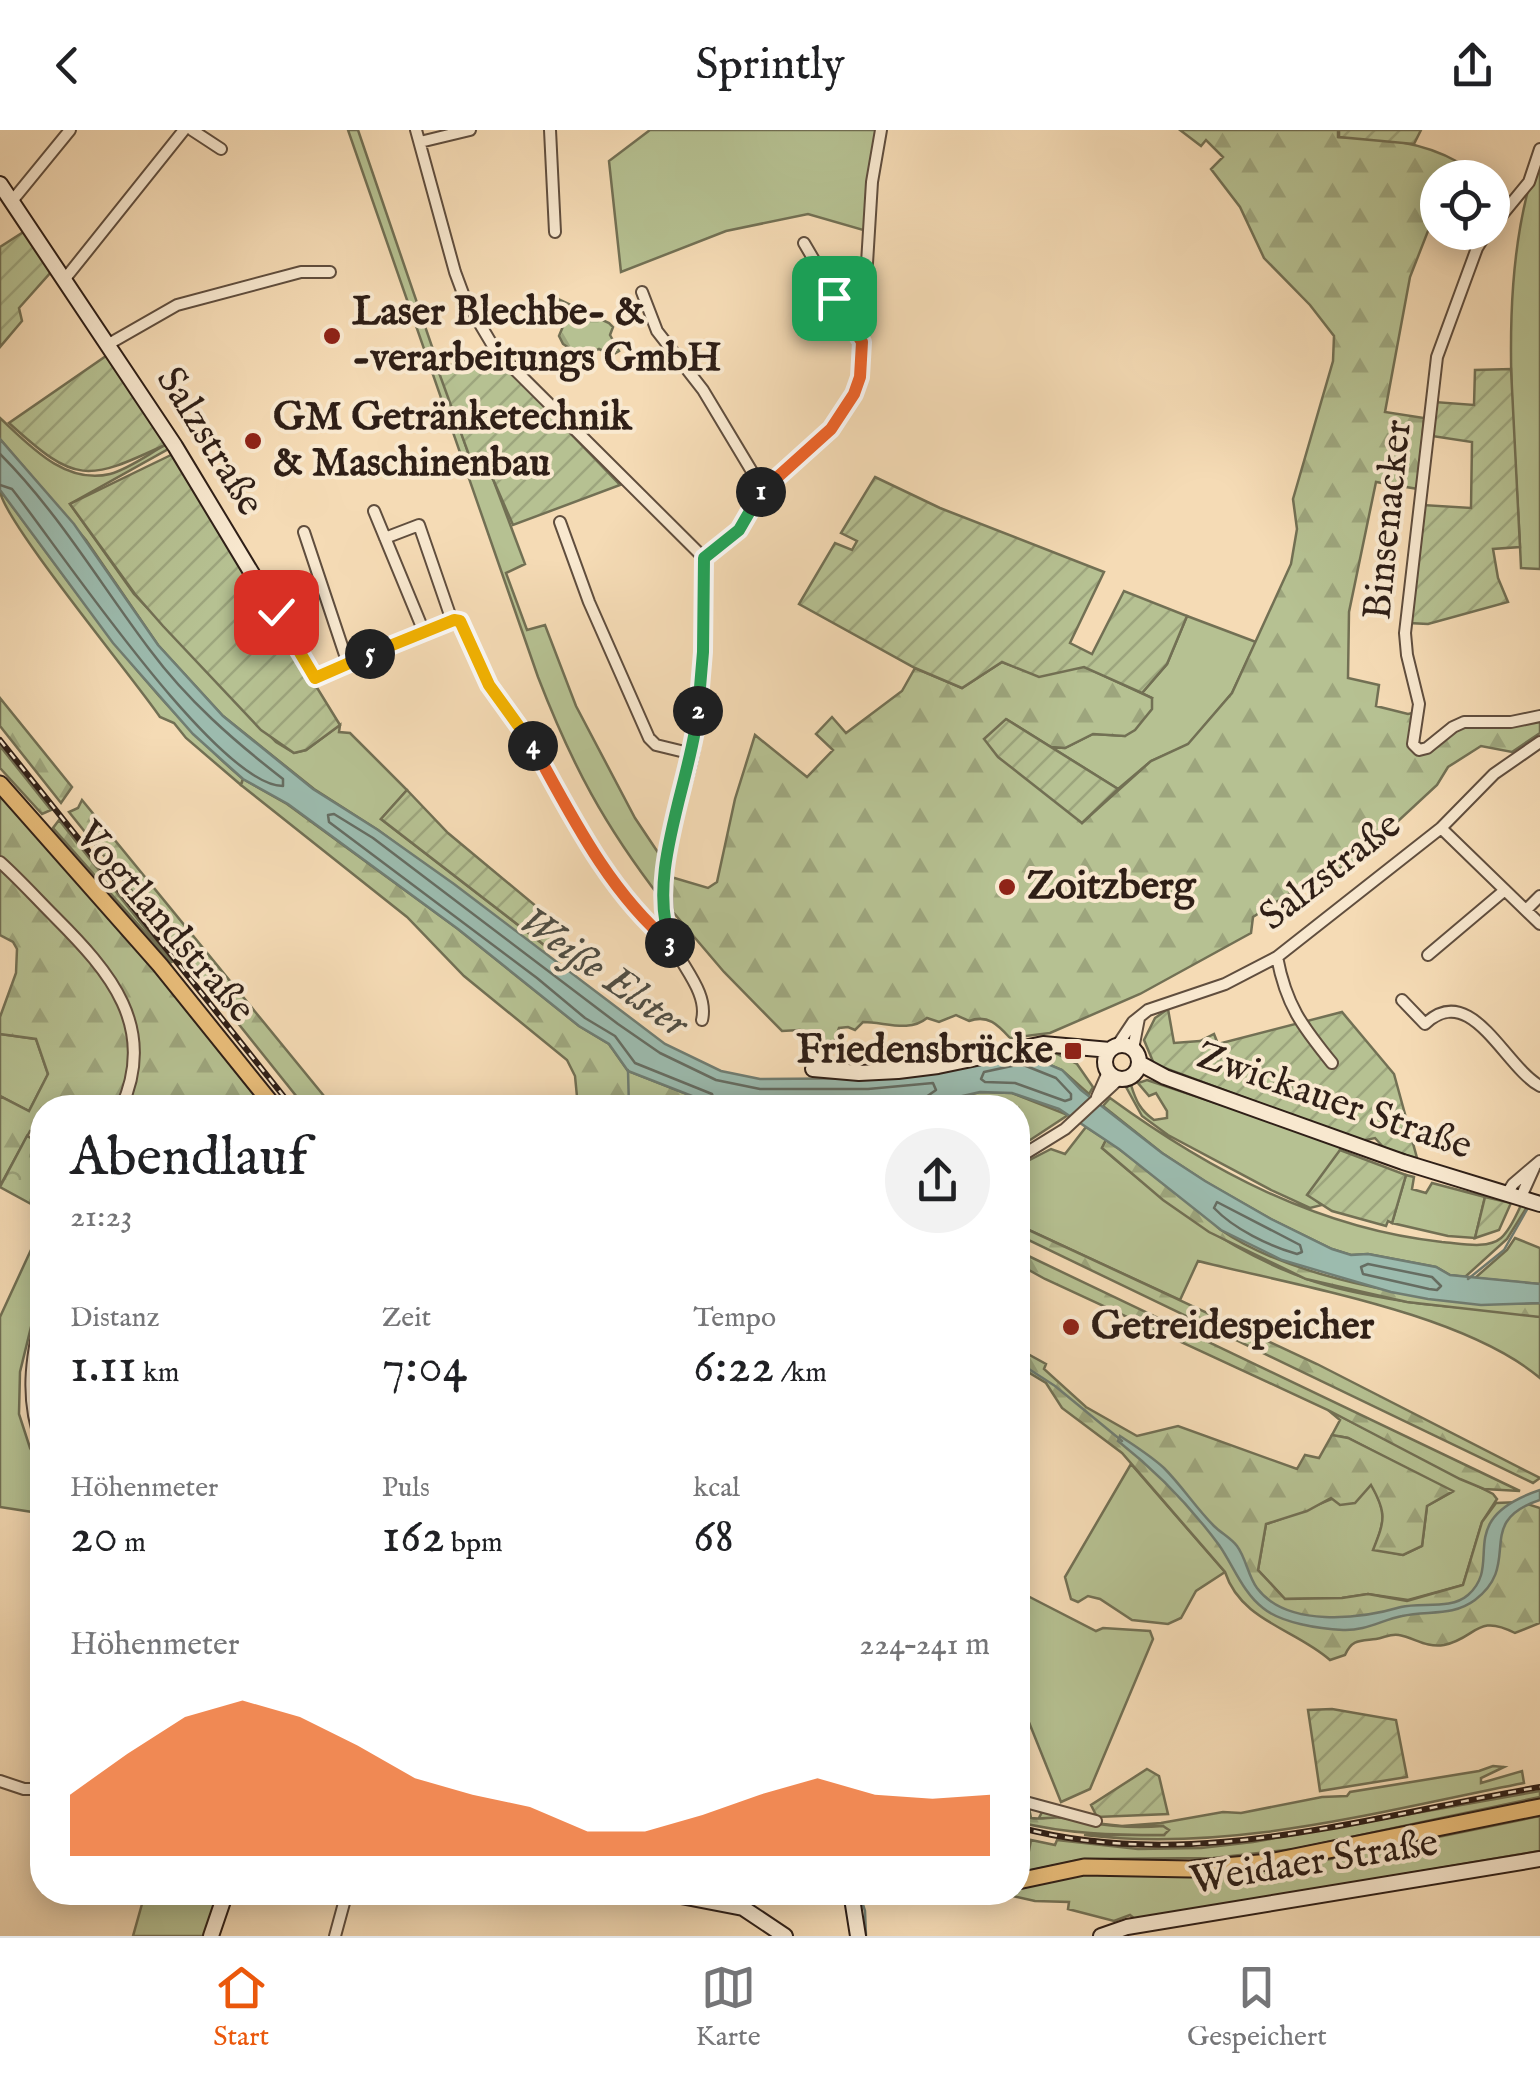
<!DOCTYPE html>
<html lang="de">
<head>
<meta charset="utf-8">
<style>
	body { margin:0; font-family:"IM FELL English",serif; background:#f2f2f2; color:#202124; height:100vh; display:flex; flex-direction:column; font-size:38px; white-space:nowrap }
	* { box-sizing:border-box; margin:0 }
	p { font-size:32px; color:#757577 }
	.icon { flex:none; width:55px; height:55px; fill:none; stroke:currentColor; stroke-width:2; stroke-linecap:round; stroke-linejoin:round }
	.map { position:relative; flex:1; overflow:hidden }
	.sheet { position:absolute; left:30px; top:965px; width:1000px; height:810px; display:flex; flex-direction:column; background:#fff; border-radius:40px; box-shadow:0 5px 25px #0003 }
	.sheet>* { flex:none }
	.buttons { position:absolute; left:1420px; top:30px; display:grid; gap:20px }
	.buttons a { display:grid; place-items:center; width:90px; height:90px; border-radius:50%; background:#fff; box-shadow:0 5px 25px #0003; font-size:50px }
	.pin { position:absolute; display:grid; place-items:center; width:85px; height:85px; color:#fff; margin:-42px; border-radius:20px; box-shadow:0 5px 15px #0006 }
	.km { position:absolute; width:50px; height:50px; margin:-25px; border-radius:50%; background:#222; color:#fff; font-size:28px; line-height:50px; text-align:center }
	.round { display:grid; place-items:center; flex:none; width:105px; height:105px; border-radius:52px; background:#f2f2f2 }
	.headline { display:flex; align-items:center; justify-content:space-between; height:170px; padding:0 40px }
	h1 { font-size:55px; font-weight:600; line-height:75px }
	.figures { display:grid; grid-template-columns:repeat(3,1fr); gap:15px; height:170px; padding:10px 40px }
	.figures div { display:grid; align-content:center }
	.figures b { font-size:50px; font-weight:600 }
	.figures small { font-size:28px; font-weight:400 }
	.figures p { font-size:28px }
	.chart { height:280px; padding:20px 40px }
	.chart p { display:flex; justify-content:space-between }
	.chart svg { width:100%; height:180px; margin-top:10px; fill:#ea580c; opacity:.7 }
	header { display:flex; justify-content:space-between; align-items:center; height:130px; padding:0 40px; background:#fff; font-size:45px; font-weight:600 }
	.tabs { display:flex; justify-content:space-around; align-items:center; height:140px; border-top:2px solid #e0e0e0; background:#fff; font-size:28px; color:#757577 }
	.tabs a { display:grid; justify-items:center; gap:5px }
	.tabs .active { color:#ea580c }
	.map>svg:first-child { display:block }
</style>
</head>
<body>
<header><svg class="icon" aria-label="back" viewBox="0 0 24 24"><path d="M15 5l-7 7 7 7"/></svg>Sprintly<svg class="icon" aria-label="share" viewBox="0 0 24 24"><path d="M12 15V3M7 8l5-5 5 5M5 13v7h14v-7"/></svg></header>
<div class="map">
<svg width="1540" height="1806" viewBox="0 0 1540 1806">
	<defs>
		<pattern id="forest-firs" width="22" height="20" patternUnits="userSpaceOnUse" patternTransform="scale(2.5)"><rect width="22" height="20" fill="#b6c192"/><path d="M5 1l3.5 6h-7zM16 11l3.5 6h-7z" fill="#9da57d"/></pattern>
		<pattern id="park-crowns" width="20" height="18" patternUnits="userSpaceOnUse" patternTransform="scale(2.5)"><rect width="20" height="18" fill="#b6c192"/><path d="M2 6a3 3 0 1 1 6 0M12 15a3 3 0 1 1 6 0" fill="none" stroke="#9da57d"/></pattern>
		<pattern id="garden-furrows" width="10" height="10" patternUnits="userSpaceOnUse" patternTransform="scale(2.5)"><rect width="10" height="10" fill="#b6c192"/><path d="M-1 1l2-2M0 10L10 0M9 11l2-2" fill="none" stroke="#9da57d"/></pattern>
	</defs>
	<rect width="100%" height="100%" fill="#f5dbb5"/>
	<filter id="stains"><feTurbulence type="fractalNoise" baseFrequency=".002" numOctaves="4"/><feColorMatrix values="0 0 0 0 .2 0 0 0 0 .09 0 0 0 0 .02 0 0 0 .5 -.17"/></filter>
	<radialGradient id="worn" r=".72"><stop offset=".6" stop-color="#630" stop-opacity="0"/><stop offset="1" stop-color="#630" stop-opacity=".3"/></radialGradient>
	<path fill="#b6c192" stroke="#727054" stroke-width="2.5" d="M348 0H358L469 325 493 349 525 434 506 443 527 500 545 495 576 576 635 688 661 727 662 770C604 695 572 635 538 547Z
		M650 0H881L870 102 808 84 726 101 621 142 609 31Z
		M1540 22V439L1521 438C1516 306 1493 147 1540 22Z
		M0 288C29 315 65 355 110 344 129 339 150 323 167 314L170 318 70 374 134 464 276 612 294 623 306 620 340 595 339 602 350 603 407 660 381 689 548 818 543 823 378 700 314 659 223 586 158 515 86 410 0 309Z
		M0 360C76 460 146 567 243 649L241 655 186 608 174 593 160 587C136 551 0 387 0 360Z
		M1187 486 1256 512 1232 563 1188 615 1151 631 1118 659 1051 617 1065 618 1093 604 1125 606 1152 568 1142 563 1167 534Z
		M0 904 36 909 48 944 29 981 0 966Z
		M1053 922 1077 934 1093 957 1089 964 1062 940 1022 923Z
		M1147 950 1342 1015 1336 1030 1308 1064 1322 1075 1310 1078 1273 1061 1168 1005 1142 986 1126 957 1131 955C1136 971 1140 980 1154 990L1167 988V981L1156 963 1149 966 1138 953Z
		M980 962 1012 963 1068 985 1018 1018V978H914Z
		M1110 968C1209 1040 1319 1099 1442 1112 1459 1113 1487 1120 1501 1108 1510 1100 1516 1086 1521 1075L1527 1077 1507 1109 1465 1147 1450 1145 1436 1137 1368 1124 1351 1125 1332 1119 1271 1089 1206 1052 1162 1023 1103 976Z
		M1086 997 1106 1010 1102 1018C1164 1072 1229 1121 1307 1149 1337 1160 1372 1166 1403 1171 1448 1179 1495 1177 1540 1187V1248C1463 1183 1297 1156 1198 1131L1180 1170 1018 1095V1036L1051 1019 1065 1024Z
		M1406 1045 1414 1047 1412 1059 1426 1063 1432 1053 1485 1067 1475 1108 1448 1106 1392 1093Z
		M42 1096V1152L20 1242 19 1284 30 1318 42 1338V1393L32 1382 0 1377V1187Z
		M1515 1108 1540 1118V1154L1475 1148 1507 1120Z
		M1328 1280 1493 1364 1497 1369 1482 1392 1463 1455 1408 1470 1368 1464 1342 1468 1285 1469 1258 1440 1266 1394C1302 1383 1335 1366 1371 1354 1387 1383 1385 1389 1374 1419L1403 1425 1422 1416 1427 1376 1452 1362 1348 1308 1332 1305 1340 1290Z
		M1131 1334 1225 1442 1196 1461 1181 1488 1168 1494 1132 1490 1100 1469 1088 1466 1078 1472 1071 1469 1065 1447Z
		M1018 1461 1096 1501 1103 1498 1150 1501 1153 1509 1090 1659 1061 1672 1018 1565Z
		M1493 1636 1504 1637 1481 1648V1653L1522 1641 1524 1653C1380 1681 1232 1723 1084 1705H1164L1163 1696H1093L1059 1687 1038 1690 1042 1682 1094 1693 1122 1696 1161 1693 1223 1682 1241 1683 1322 1667 1347 1666 1350 1662 1479 1641Z
		M1540 1661V1667L1295 1719 1213 1728 1085 1729 1018 1743V1729L1028 1726 1031 1710 1055 1715 1057 1710 1138 1719 1201 1718 1253 1712Z
		M1540 1686V1721L1136 1790 1130 1785 1114 1791 1068 1779 1069 1772 1035 1771 999 1763 1018 1762V1758L1080 1743 1225 1744 1316 1732Z
		M141 1763H221L205 1806H133L142 1774Z"/>
	<path fill="url(#forest-firs)" stroke="#727054" stroke-width="2.5" d="M1180 0H1338V7C1380 8 1421 11 1458 32L1451 47 1438 48 1437 78 1410 147 1385 282 1424 288 1418 359 1376 352 1349 482 1348 548 1379 555 1376 576 1408 584 1417 582V623L1458 594 1540 586V603L1512 622 1481 616 1448 637 1437 655 1353 733 1310 750 1253 787 1251 803 1140 864 1050 903 1010 908C998 895 988 884 969 891L956 885 939 892 927 888C909 903 885 892 863 892L855 900 848 897 839 898 832 918 800 900 782 901 724 842 673 782 671 747 708 758 717 752 735 669 755 605 807 647 833 620 816 604 832 587 846 603 902 561 915 538 962 558 1002 532 1039 546 1083 536 1152 568V579L1135 600 1125 606 1093 604 1065 618 1051 617 1006 589 1082 693 1151 631 1188 614 1232 563 1291 434 1297 399 1293 369 1333 231 1334 206 1310 175 1264 128 1240 77 1211 39 1223 27 1206 10 1201 16Z
		M560 170 609 193 613 197 610 205 619 221 612 225 599 219 583 227 563 214 559 206 566 189 560 183Z
		M0 568 72 657 61 673 0 596Z
		M0 616 51 680 42 684 0 638Z
		M243 649 287 674 458 799 579 896 609 914 628 941 720 977H578L575 946 567 930 464 846 407 787 241 655Z
		M0 666 166 850 269 977 42 978V1006L30 1001 0 1056V966L29 981 48 944 36 909 0 904V887L16 843 17 819 13 812 0 805Z
		M82 670 333 977H305L69 682 78 678Z
		M59 690 171 831 172 833 53 698Z
		M1106 1010C1138 1031 1166 1058 1198 1079 1207 1085 1213 1094 1221 1100 1295 1151 1451 1178 1540 1173V1187L1407 1172 1306 1149 1209 1102 1163 1070 1102 1018Z
		M1018 1095 1317 1234 1540 1348 1533 1353 1018 1105Z
		M1018 1121 1520 1361 1484 1359 1460 1349 1328 1280 1045 1149 1018 1134Z
		M1018 1222 1022 1225 1024 1222 1046 1234 1044 1239 1086 1277 1137 1306 1178 1296 1297 1339 1305 1325 1319 1328 1332 1305 1348 1308 1453 1361 1427 1376 1422 1416 1403 1425 1373 1420C1385 1390 1387 1383 1371 1355L1355 1373 1340 1375 1331 1368 1307 1381 1266 1394 1258 1440 1285 1469 1342 1468 1368 1464 1407 1471 1463 1455 1482 1392 1496 1373 1521 1372 1540 1378V1493L1515 1503C1476 1483 1477 1508 1444 1515 1426 1518 1415 1508 1399 1505 1391 1503 1384 1508 1376 1509 1360 1511 1352 1509 1345 1525L1330 1530C1295 1499 1241 1491 1225 1442L1122 1323 1062 1278 1046 1253 1018 1236Z
		M1018 1675 1029 1678 1031 1688C1042 1690 1053 1686 1064 1688 1098 1695 1128 1699 1163 1696L1169 1700 1164 1705C1113 1705 1067 1704 1018 1692Z"/>
	<path fill="url(#park-crowns)" stroke="#727054" stroke-width="2.5" d="M27 1006 42 1013V1080L0 1057Z"/>
	<path fill="url(#garden-furrows)" stroke="#727054" stroke-width="2.5" d="M1339 0H1421L1414 14 1339 7Z
		M25 101 51 142 19 178 22 191 0 217V117Z
		M490 220 620 355 513 395 493 349 469 325 438 240Z
		M106 226 167 314C86 352 76 354 9 293Z
		M1511 239 1520 417 1493 419 1498 448 1508 472 1428 494 1409 493 1423 375 1471 378 1472 312 1432 306 1435 272 1474 275 1475 240Z
		M173 324 340 595 306 620 294 623 261 600 163 496 135 464 70 374Z
		M875 347 940 378 1104 442 1070 513 1092 524 1124 461 1187 486 1167 534 1142 563 1084 537 1039 547 1002 532 962 558 915 538 799 474 835 413 852 420 857 411 841 403Z
		M1006 589 1118 659 1082 693 998 627 984 609Z
		M407 660 448 703 561 797 548 818 381 689Z
		M1168 879 1174 913 1200 911 1214 904 1218 914 1342 882 1394 944 1417 1028 1385 1019 1375 1008 1361 1011 1154 934 1144 910 1155 888Z
		M1340 1020 1406 1045 1392 1093 1388 1091 1386 1096 1332 1081 1307 1065Z
		M1485 1067 1511 1073 1499 1100 1475 1108Z
		M1332 1579 1396 1590 1407 1647 1320 1661 1308 1580Z
		M1147 1639 1159 1646 1168 1684 1097 1687 1091 1675Z"/>
	<path fill="#9cbbae" stroke="#707d72" stroke-width="2.5" d="M0 309 74 394 158 515 223 586 313 659 378 700 454 754 665 914 721 941 760 949 896 948 1022 923 1062 940 1081 960 1162 1023 1205 1051 1271 1089 1332 1119 1351 1125 1368 1124 1436 1137 1450 1145 1540 1154V1173L1481 1175 1428 1169 1391 1162 1282 1130 1221 1100 1119 1019 1059 979 1012 963 980 962 914 977H720L628 941 609 914 579 896 458 799 288 674 243 649 193 604 113 513 0 360Z
		M1120 1306C1135 1316 1151 1326 1164 1338 1182 1356 1196 1378 1214 1396 1221 1403 1231 1408 1237 1416 1246 1428 1248 1446 1257 1458 1287 1498 1360 1489 1401 1477 1421 1472 1451 1480 1468 1465 1505 1433 1451 1390 1540 1360V1370C1472 1392 1524 1433 1475 1470 1452 1487 1428 1480 1402 1486 1382 1490 1365 1501 1343 1500 1320 1499 1281 1493 1263 1478 1243 1463 1233 1435 1219 1415 1190 1376 1156 1341 1118 1311Z"/>
	<g fill="none" stroke-linecap="round" stroke-linejoin="round">
		<path stroke="#666d62" stroke-width="2.5" d="M0 324C59 383 100 454 150 520 187 570 234 611 283 649V656C217 656 56 414 12 359L0 355
			M1021 934 1056 948 1071 964V969L1065 971 1015 953 985 952 981 949 984 942Z
			M717 978 712 964 635 933 615 906 585 888 537 848 329 692 328 685 334 684 373 708 618 894 660 923 716 950 760 959H868L933 953 936 960 926 967 924 978
			M730 978 731 970 735 967 760 972 906 970 911 978
			M1217 1072 1300 1115 1302 1122 1297 1124C1269 1116 1234 1099 1214 1078Z
			M1368 1134 1432 1147 1441 1156 1437 1160 1429 1159 1363 1144 1361 1137Z"/>
		<path stroke="#707d72" stroke-width="2.5" d="M628 940 629 978
			M1468 1149 1504 1120 1529 1076
			M1018 1232 1055 1256 1122 1311
			M859 1762 865 1781 866 1806"/>
		<g stroke="#604e3e" stroke-width="14">
			<path id="street" d="M192 0 221 19
				M416 0 455 142 465 169 496 221 704 428
				M550 0 555 102
				M420 12 470 0
				M12 71 70 0
				M1492 97 1529 52 1540 19
				M1487 102 1477 118 1437 227 1405 503 1407 525 1419 574 1413 614 1419 620 1427 618 1453 597 1464 592H1511L1540 586
				M804 113 862 212
				M64 150 184 0
				M642 162 657 201 703 260 763 360
				M107 215 177 175 301 142H330
				M374 381 424 502
				M560 392 589 472 649 608 656 615 693 624
				M304 402 348 534
				M385 408 419 395 450 485 460 491 489 555 523 599 578 697 638 784 667 811
				M315 548 454 489
				M1441 698 1540 794
				M0 732C19 749 37 769 55 787 110 842 158 897 121 978
				M1526 780 1540 766
				M1428 825 1505 760
				M1277 827C1286 875 1302 896 1332 933
				M1402 870 1425 894C1471 850 1504 936 1540 956
				M702 890C710 856 668 826 666 792 665 764 664 735 670 708 677 676 691 644 695 612 703 550 703 489 704 428L729 410 739 400 763 360 813 318 841 288 860 247 872 52 881 0
				M1117 916 1133 892 1148 880 1225 854 1277 827 1441 698 1494 644 1540 612
				M1133 919 1139 888
				M1097 967 1108 942
				M1018 1028 1065 999 1119 949
				M1506 1065 1513 1054 1540 1031
				M1520 1069 1534 1038
				M42 1183C31 1228 25 1270 42 1314
				M0 1651 24 1659H42
				M1018 1670 1096 1691
				M743 1778 747 1762
				M335 1806 347 1762"/>
		</g>
		<g stroke="#2f1f17" stroke-width="18">
			<path id="secondary" d="M0 54 175 316 315 548
				M1105 932a17 17 0 1 1 34 0a17 17 0 1 1-34 0Z
				M1139 933 1165 947 1403 1032 1540 1074
				M813 939 859 943 898 941 938 936 1043 914 1110 920
				M660 1762 743 1778 785 1806
				M851 1762 858 1806
				M211 1806 226 1762
				M1101 1806 1127 1797 1540 1729"/>
		</g>
		<g stroke="#2f1f17" stroke-width="19">
			<path id="primary" d="M0 654 160 835 275 978
				M1018 1751 1084 1737 1190 1739 1270 1732 1540 1677"/>
		</g>
		<use href="#street" stroke="#f8e8cf" stroke-width="10"/>
		<use href="#secondary" stroke="#f8e8cf" stroke-width="14"/>
		<use href="#primary" stroke="#eabe7a" stroke-width="15"/>
		<g stroke="#2f1f17" stroke-width="6">
			<path id="rail" d="M0 610 293 978
				M1018 1697C1190 1744 1369 1686 1540 1657"/>
		</g>
		<use href="#rail" stroke="#f8e8cf" stroke-width="2.5" stroke-dasharray="8" stroke-linecap="butt"/>
	</g>
	<g fill="none" stroke-linecap="round" stroke-linejoin="round">
		<g stroke="#fff" stroke-width="20">
			<path id="split-1" d="M761 362 831 299 854 264 860 247 862 212 834 168"/>
		</g>
		<g stroke="#fff" stroke-width="20">
			<path id="split-2" d="M698 581 703 522 704 428 739 400 761 362"/>
		</g>
		<g stroke="#fff" stroke-width="20">
			<path id="split-3" d="M670 813 672 815C644 748 691 651 698 581"/>
		</g>
		<g stroke="#fff" stroke-width="20">
			<path id="split-4" d="M533 616C571 685 609 762 670 813"/>
		</g>
		<g stroke="#fff" stroke-width="20">
			<path id="split-5" d="M370 524 454 490 460 491 489 555 533 616"/>
		</g>
		<g stroke="#fff" stroke-width="20">
			<path id="split-6" d="M276 482 315 548 370 524"/>
		</g>
		<use href="#split-1" stroke="#f0652b" stroke-width="12"/>
		<use href="#split-2" stroke="#22a559" stroke-width="12"/>
		<use href="#split-3" stroke="#22a559" stroke-width="12"/>
		<use href="#split-4" stroke="#f0652b" stroke-width="12"/>
		<use href="#split-5" stroke="#f5b400" stroke-width="12"/>
		<use href="#split-6" stroke="#f5b400" stroke-width="12"/>
	</g>
	<g fill="#8f2418" stroke="#f8e8cf" stroke-width="4">
		<circle cx="332" cy="206" r="10"/>
		<circle cx="253" cy="311" r="10"/>
		<circle cx="1007" cy="757" r="10"/>
		<rect x="1063" y="911" width="20" height="20" rx="5"/>
		<circle cx="1071" cy="1197" r="10"/>
	</g>
	<g text-anchor="middle" dominant-baseline="central" stroke-width="8" stroke-linejoin="round" paint-order="stroke">
		<g font-size="40" font-weight="bold" fill="#2f1f17" stroke="#f8e8cf" text-anchor="start">
			<text x="352" y="183">Laser Blechbe- &amp;<tspan x="352" dy="46">-verarbeitungs GmbH</tspan></text>
			<text x="273" y="288">GM Getränketechnik<tspan x="273" dy="46">&amp; Maschinenbau</tspan></text>
			<text x="1027" y="757">Zoitzberg</text>
			<text x="1053" y="921" text-anchor="end">Friedensbrücke</text>
			<text x="1091" y="1197">Getreidespeicher</text>
		</g>
		<g font-size="40" fill="#2f1f17" stroke="#f8e8cf">
			<text transform="translate(209 312) rotate(58)">Salzstraße</text>
			<text transform="translate(1389 390) rotate(-84)">Binsenacker</text>
			<text transform="translate(1331 742) rotate(-38)">Salzstraße</text>
			<text transform="translate(164 793) rotate(49)">Vogtlandstraße</text>
			<text transform="translate(1334 972) rotate(19)">Zwickauer Straße</text>
			<text transform="translate(1314 1733) rotate(-9)">Weidaer Straße</text>
		</g>
		<g font-size="42" font-style="italic" fill="#504e44" stroke="#f8e8cf">
			<text transform="translate(603 843) rotate(35)">Weiße Elster</text>
		</g>
	</g>
	<rect width="100%" height="100%" filter="url(#stains)"/>
	<rect width="100%" height="100%" fill="url(#worn)"/>
</svg>
<div class="buttons">
<a><svg class="icon" aria-label="locate" viewBox="0 0 24 24"><circle cx="12" cy="12" r="6"/><path d="M12 2v4M12 18v4M2 12h4M18 12h4"/></svg></a>
</div>
<div class="pin" style="left:834px;top:168px;background:#1e9e55"><svg class="icon" aria-label="arrive" viewBox="0 0 24 24"><path d="M6 21V4h12l-3 4 3 4H6"/></svg></div>
<div class="pin" style="left:276px;top:482px;background:#d93025"><svg class="icon" aria-label="check" viewBox="0 0 24 24"><path d="M5 12l5 5 9-10"/></svg></div>
<b class="km" style="left:761px;top:362px">1</b>
<b class="km" style="left:698px;top:581px">2</b>
<b class="km" style="left:670px;top:813px">3</b>
<b class="km" style="left:533px;top:616px">4</b>
<b class="km" style="left:370px;top:524px">5</b>
<section class="sheet">
<div class="headline"><div><h1>Abendlauf</h1><p>21:23</p></div><a class="round"><svg class="icon" aria-label="share" viewBox="0 0 24 24"><path d="M12 15V3M7 8l5-5 5 5M5 13v7h14v-7"/></svg></a></div>
<div class="figures">
<div><p>Distanz</p><b>1.11<small> km</small></b></div>
<div><p>Zeit</p><b>7:04</b></div>
<div><p>Tempo</p><b>6:22<small> /km</small></b></div>
</div>
<div class="figures">
<div><p>Höhenmeter</p><b>20<small> m</small></b></div>
<div><p>Puls</p><b>162<small> bpm</small></b></div>
<div><p>kcal</p><b>68</b></div>
</div>
<div class="chart"><p><span>Höhenmeter</span>224–241 m</p>
<svg viewBox="0 0 160 44" preserveAspectRatio="none"><path d="M0 44V29L10 19L20 10L30 6L40 10L50 17L60 25L70 29L80 32L90 38L100 38L110 34L120 29L130 25L140 29L150 30L160 29V44z"/></svg>
</div>
</section>
</div>
<nav class="tabs">
<a class="active"><svg class="icon" aria-label="home" viewBox="0 0 24 24"><path d="M3 11l9-7 9 7M6 9v11h12V9"/></svg>Start</a>
<a><svg class="icon" aria-label="map" viewBox="0 0 24 24"><path d="M3 6l6-2 6 2 6-2v14l-6 2-6-2-6 2zM9 4v14M15 6v14"/></svg>Karte</a>
<a><svg class="icon" aria-label="saved" viewBox="0 0 24 24"><path d="M7 4h10v16l-5-4-5 4z"/></svg>Gespeichert</a>
</nav>
</body>
</html>
